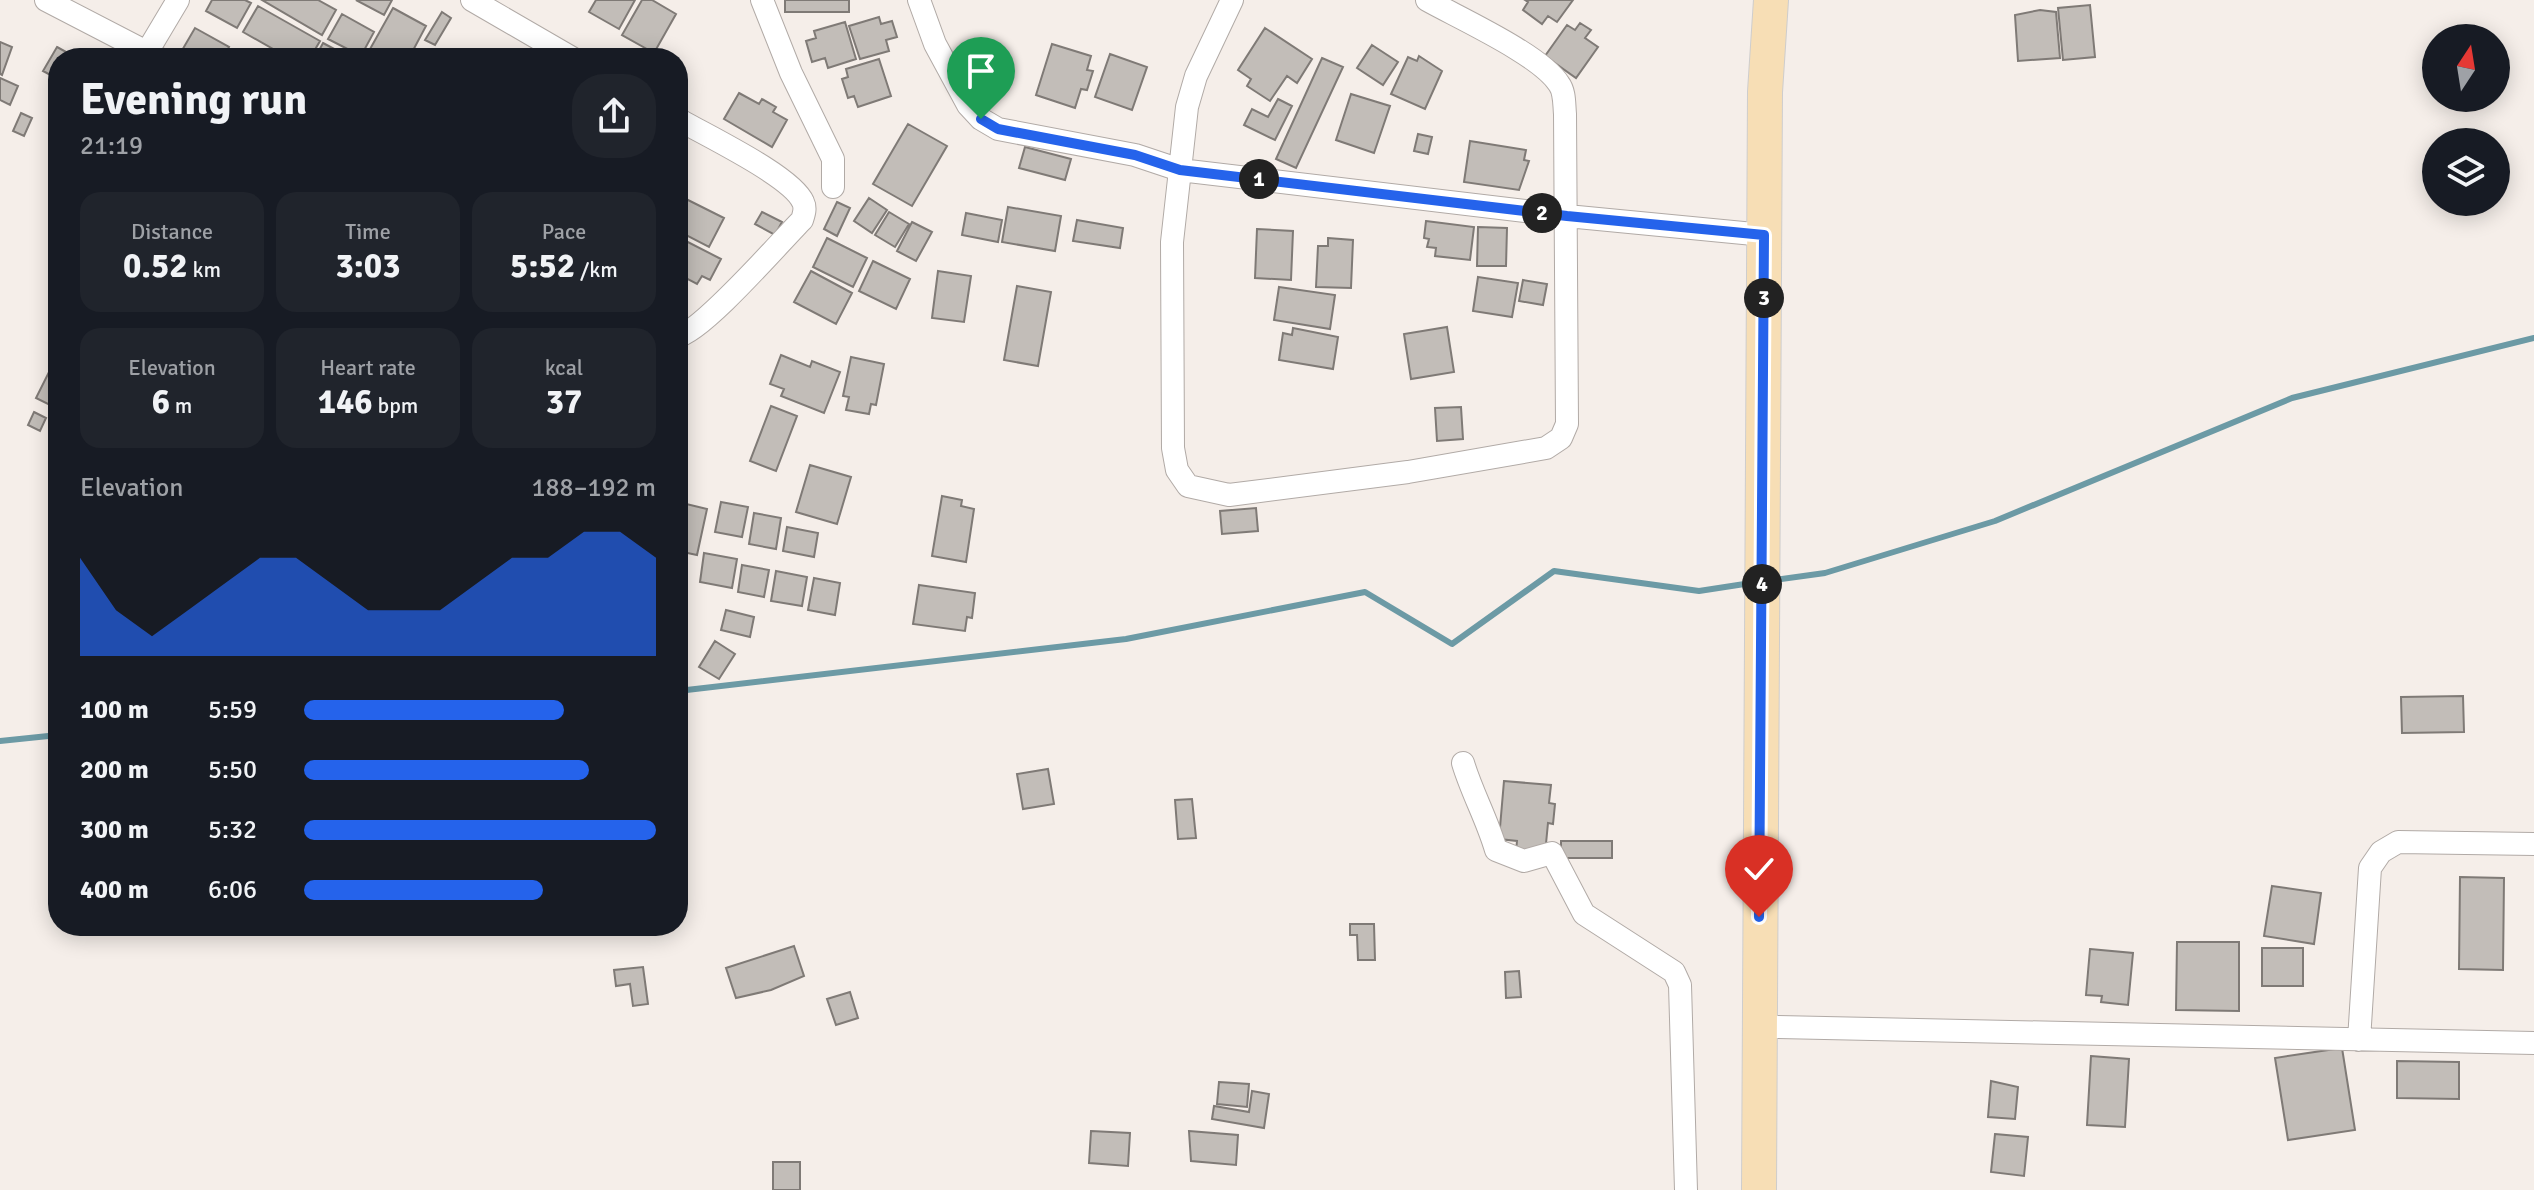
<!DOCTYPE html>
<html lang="en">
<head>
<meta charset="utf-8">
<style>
	body { margin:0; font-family:Signika,sans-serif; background:#20242c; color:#f1f3f6; height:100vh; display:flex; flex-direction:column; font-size:30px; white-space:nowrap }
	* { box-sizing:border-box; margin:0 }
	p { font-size:26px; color:#9ea1a6 }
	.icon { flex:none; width:44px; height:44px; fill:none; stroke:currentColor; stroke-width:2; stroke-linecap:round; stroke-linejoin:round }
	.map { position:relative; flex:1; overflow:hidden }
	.panel { position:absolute; left:48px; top:48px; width:640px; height:888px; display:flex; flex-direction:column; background:#171b24; border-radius:32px; box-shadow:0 4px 20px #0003 }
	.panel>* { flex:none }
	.needle { width:52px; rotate:12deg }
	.controls { position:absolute; left:2422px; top:24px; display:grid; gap:16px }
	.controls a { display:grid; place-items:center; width:88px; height:88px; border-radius:50%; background:#171b24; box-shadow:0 4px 20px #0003; font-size:40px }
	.pin { position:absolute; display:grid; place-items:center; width:68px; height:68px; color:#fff; margin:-82px -34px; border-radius:50% 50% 50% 0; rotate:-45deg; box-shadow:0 0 8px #0007 }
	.pin .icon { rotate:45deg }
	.km { position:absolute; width:40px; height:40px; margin:-20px; border-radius:50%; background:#222; color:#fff; font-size:22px; line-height:40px; text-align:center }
	.round { display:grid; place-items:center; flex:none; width:84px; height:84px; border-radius:32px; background:#20242c }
	.head { display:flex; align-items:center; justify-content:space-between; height:136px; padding:0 32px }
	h1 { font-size:44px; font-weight:700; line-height:60px }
	.figures { display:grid; grid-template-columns:repeat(3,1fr); gap:12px; height:136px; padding:8px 32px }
	.figures div { display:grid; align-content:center; border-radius:20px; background:#20242c; text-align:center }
	.figures b { font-size:34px; font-weight:700 }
	.figures small { font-size:22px; font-weight:400 }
	.figures p { font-size:22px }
	.chart { height:224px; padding:16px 32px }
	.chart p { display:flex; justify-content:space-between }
	.chart svg { width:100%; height:144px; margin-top:8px; fill:#2563eb; opacity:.7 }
	ul { padding:0 32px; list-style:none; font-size:26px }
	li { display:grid; grid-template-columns:128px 96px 1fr; align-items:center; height:60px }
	li i { height:20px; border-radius:10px; background:#2563eb }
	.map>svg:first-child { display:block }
</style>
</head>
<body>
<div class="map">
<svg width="2534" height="1190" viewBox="0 0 2534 1190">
	<rect width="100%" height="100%" fill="#f5eee9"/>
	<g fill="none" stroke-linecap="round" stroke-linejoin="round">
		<path stroke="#6c9aa5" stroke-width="6" d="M1774 580 1825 573 1995 521 2292 398 2534 338
			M678 691 1126 639 1365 592 1452 644 1554 571 1699 591 1751 583
			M0 741 58 735"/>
	</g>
	<path fill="#c2bdb8" stroke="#7f7a76" stroke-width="2" d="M212 0H245L251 3 237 28 206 11Z
		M262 0H318L336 10 322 35Z
		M356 0H392L384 15Z
		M596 0H635L619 29 589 12Z
		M642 0H652L676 14 654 53 622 35Z
		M785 0H849V12H785Z
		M1525 0H1573L1557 22 1548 16 1542 24 1523 10 1528 2Z
		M2090 5 2095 57 2063 60 2058 8Z
		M258 6 320 41 310 58H289L243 32Z
		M393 8 426 26 409 58H365Z
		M2040 10 2056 12 2060 58 2018 61 2015 15Z
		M442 12 451 18 435 45 425 40Z
		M342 14 374 32 361 56 328 39Z
		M879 17 881 24 892 21 897 37 886 40 889 51 860 59 849 26Z
		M845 22 856 59 828 68 825 58 812 62 806 41 816 38 814 31Z
		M1580 23 1591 30 1585 38 1598 47 1576 78 1545 56 1567 25 1575 30Z
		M195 28 229 47 223 58H192L181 52Z
		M1265 28 1312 59 1297 83 1287 76 1270 101 1247 86 1251 79 1238 70Z
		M0 42 12 47 2 75 0 74Z
		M323 43 351 58H315Z
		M1052 44 1091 56 1087 70 1093 71 1087 90 1081 89 1075 108 1036 95Z
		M1372 45 1398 62 1383 85 1357 68Z
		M57 47 70 54 67 58H58L56 78 43 71Z
		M1110 54 1147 67 1132 110 1095 97Z
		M1419 56 1442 71 1425 109 1391 94 1408 57 1417 61Z
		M1322 58 1343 67 1296 168 1276 159Z
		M879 59 891 96 858 107 854 96 848 98 842 79 848 77 846 69Z
		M0 78 18 86 10 105 0 100Z
		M739 93 759 104 762 99 776 107 773 112 787 120 772 147 724 119Z
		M1351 94 1390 106 1374 153 1336 140Z
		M1278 99 1292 106 1275 140 1244 125 1252 109 1268 117Z
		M21 113 32 118 24 136 13 131Z
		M908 124 947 146 912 206 873 184Z
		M1418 134 1432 137 1428 154 1414 151Z
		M1470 141 1526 150 1524 160 1529 161 1519 190 1464 182Z
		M1025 147 1071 159 1065 180 1019 168Z
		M682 197 724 218 709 247 678 231V204Z
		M869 198 887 210 872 233 854 221Z
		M837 202 850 208 837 236 824 229Z
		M1008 207 1061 216 1055 251 1002 242Z
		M762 212 782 222 775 235 755 224Z
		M889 212 909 224 895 247 875 235Z
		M966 213 1002 220 998 242 962 235Z
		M1077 220 1123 228 1120 248 1073 241Z
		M1426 221 1474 227 1470 260 1435 256 1436 248 1427 247 1429 239 1424 238Z
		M912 222 932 232 916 261 897 251Z
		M1478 227 1507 228 1506 266H1477Z
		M1257 229 1293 231 1291 280 1255 278Z
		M678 237 721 259 710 280 702 276 697 284 678 274Z
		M827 238 867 258 853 287 813 267Z
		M1328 238 1353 240 1351 288 1316 287 1318 246H1328Z
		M873 261 910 279 896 309 859 291Z
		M811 271 852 293 836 324 794 302Z
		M938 271 971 276 964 322 932 318Z
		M1478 277 1518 283 1512 317 1473 311Z
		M1523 280 1547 284 1543 305 1519 301Z
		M1017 286 1051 292 1038 366 1004 360Z
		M1279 287 1335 295 1330 329 1274 320Z
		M1447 327 1454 372 1411 379 1404 334Z
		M1293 328 1338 337 1333 369 1279 360 1283 333 1292 335Z
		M781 355 810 367 812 361 840 372 824 413 781 396 784 389 770 384Z
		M851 357 884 364 876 405 871 404 869 414 846 410 849 397 843 396Z
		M56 358 58 359V409L36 398Z
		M771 406 797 416 776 471 750 461Z
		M1461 407 1463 439 1437 441 1435 408Z
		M34 412 46 418 40 431 28 425Z
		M810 465 851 477 837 524 796 512Z
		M942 496 962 500 961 506 974 509 966 562 932 556Z
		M678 502 707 509 697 555 678 551Z
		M721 502 748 507 742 537 715 532Z
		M1256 508 1258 531 1222 534 1220 511Z
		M754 513 781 518 776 549 749 544Z
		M787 527 818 533 814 557 783 551Z
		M704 553 737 559 732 588 700 582Z
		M742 565 769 570 764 597 738 592Z
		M776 571 807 577 802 606 771 601Z
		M814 578 840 583 835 615 808 610Z
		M919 585 975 593 972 618 967 617 965 631 913 624Z
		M726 610 754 617 750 637 721 630Z
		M715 641 735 654 719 679 699 667Z
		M2463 696 2464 732 2402 733 2401 697Z
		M1048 769 1054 804 1023 809 1017 774Z
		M1504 781 1551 785 1549 803 1555 804 1553 824 1548 823 1545 854 1516 852 1517 841 1499 839Z
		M1192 799 1196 838 1178 839 1175 800Z
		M1561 841H1612V858H1561Z
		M2460 877 2504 878 2503 970 2459 969Z
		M2272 886 2321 893 2314 944 2264 936Z
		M1350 924H1374L1375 960H1358L1357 935H1350Z
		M2177 942H2239V1011L2176 1010Z
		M794 946 804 976 771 990 736 998 726 968Z
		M2262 948H2303V986H2262Z
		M2090 949 2133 953 2128 1005 2101 1002 2102 996 2086 995Z
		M643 967 648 1004 633 1006 630 984 616 986 614 970Z
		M1519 971 1521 997 1506 998 1505 972Z
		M850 992 858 1018 836 1025 827 999Z
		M2342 1048 2355 1130 2288 1140 2275 1058Z
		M2091 1056 2129 1059 2125 1127 2087 1125Z
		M2397 1061 2459 1062V1099L2397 1098Z
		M1991 1081 2018 1087 2015 1119 1988 1117Z
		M1219 1082 1249 1084 1247 1107 1217 1104Z
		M1252 1091 1269 1094 1264 1128 1212 1119 1214 1106 1249 1112Z
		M1091 1131 1130 1133 1128 1166 1089 1163Z
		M1189 1131 1238 1135 1236 1165 1191 1161Z
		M1995 1134 2028 1137 2024 1176 1991 1172Z
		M773 1162H800V1190H773Z"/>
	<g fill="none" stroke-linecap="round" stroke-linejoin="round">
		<g stroke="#b1aaa6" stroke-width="24">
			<path id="minor" d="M46 0 158 58
				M472 0 572 58
				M762 0 791 73 833 159V187
				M919 0 935 44 968 105 981 119 998 129 1135 155 1180 170 1567 216 1764 235
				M1232 0 1196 76 1187 107 1172 242 1173 448 1177 470 1188 486 1229 495 1408 472 1546 448 1561 438 1567 424 1565 114C1564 104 1565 92 1559 84 1541 55 1459 18 1427 0
				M147 52 178 0
				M678 119C705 135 792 176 803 202 806 208 804 214 802 220 780 242 702 332 678 336
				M1463 763C1472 793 1487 819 1496 850L1524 861 1552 853 1584 914 1674 972 1680 985 1686 1190
				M1778 1027 2534 1043
				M2359 1040 2370 868 2381 852 2398 842 2534 844"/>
		</g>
		<g stroke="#cecdcd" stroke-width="36">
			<path id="primary" d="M1759 1190 1765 92 1771 0"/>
		</g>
		<use href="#minor" stroke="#fff" stroke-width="22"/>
		<use href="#primary" stroke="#f7deb5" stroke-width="34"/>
	</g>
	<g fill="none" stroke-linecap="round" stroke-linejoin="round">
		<g stroke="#fff" stroke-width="16">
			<path id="route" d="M981 119 998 129 1135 155 1180 170 1567 216 1764 235 1759 917"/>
		</g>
		<use href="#route" stroke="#2563eb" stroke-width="10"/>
	</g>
</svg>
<div class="controls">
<a><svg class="needle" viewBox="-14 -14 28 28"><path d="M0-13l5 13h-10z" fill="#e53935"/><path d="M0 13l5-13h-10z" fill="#9ea1a6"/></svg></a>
<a><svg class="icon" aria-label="layers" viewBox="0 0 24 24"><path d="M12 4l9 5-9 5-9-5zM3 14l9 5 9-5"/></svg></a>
</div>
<div class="pin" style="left:981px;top:119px;background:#1e9e55"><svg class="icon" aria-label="arrive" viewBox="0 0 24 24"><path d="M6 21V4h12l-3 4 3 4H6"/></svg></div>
<div class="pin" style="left:1759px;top:917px;background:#d93025"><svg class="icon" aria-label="check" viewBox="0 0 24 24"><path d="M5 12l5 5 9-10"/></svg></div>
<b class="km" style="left:1259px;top:179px">1</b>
<b class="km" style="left:1542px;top:213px">2</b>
<b class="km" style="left:1764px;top:298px">3</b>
<b class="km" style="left:1762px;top:584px">4</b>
<section class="panel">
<div class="head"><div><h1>Evening run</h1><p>21:19</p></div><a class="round"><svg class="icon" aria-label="share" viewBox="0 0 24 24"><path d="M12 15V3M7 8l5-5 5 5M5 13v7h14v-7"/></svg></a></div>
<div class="figures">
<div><p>Distance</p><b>0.52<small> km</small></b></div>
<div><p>Time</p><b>3:03</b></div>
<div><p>Pace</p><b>5:52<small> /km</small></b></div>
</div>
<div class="figures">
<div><p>Elevation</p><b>6<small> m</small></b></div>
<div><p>Heart rate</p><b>146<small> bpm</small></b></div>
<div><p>kcal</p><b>37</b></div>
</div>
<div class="chart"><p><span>Elevation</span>188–192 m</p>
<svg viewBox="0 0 160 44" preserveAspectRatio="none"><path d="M0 44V14L10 30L20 38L30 30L40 22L50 14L60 14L70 22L80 30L90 30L100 30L110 22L120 14L130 14L140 6L150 6L160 14V44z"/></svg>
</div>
<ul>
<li><b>100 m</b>5:59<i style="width:74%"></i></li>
<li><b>200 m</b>5:50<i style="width:81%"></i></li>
<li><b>300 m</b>5:32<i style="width:100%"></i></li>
<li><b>400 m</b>6:06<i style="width:68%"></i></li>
</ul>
</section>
</div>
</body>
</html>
